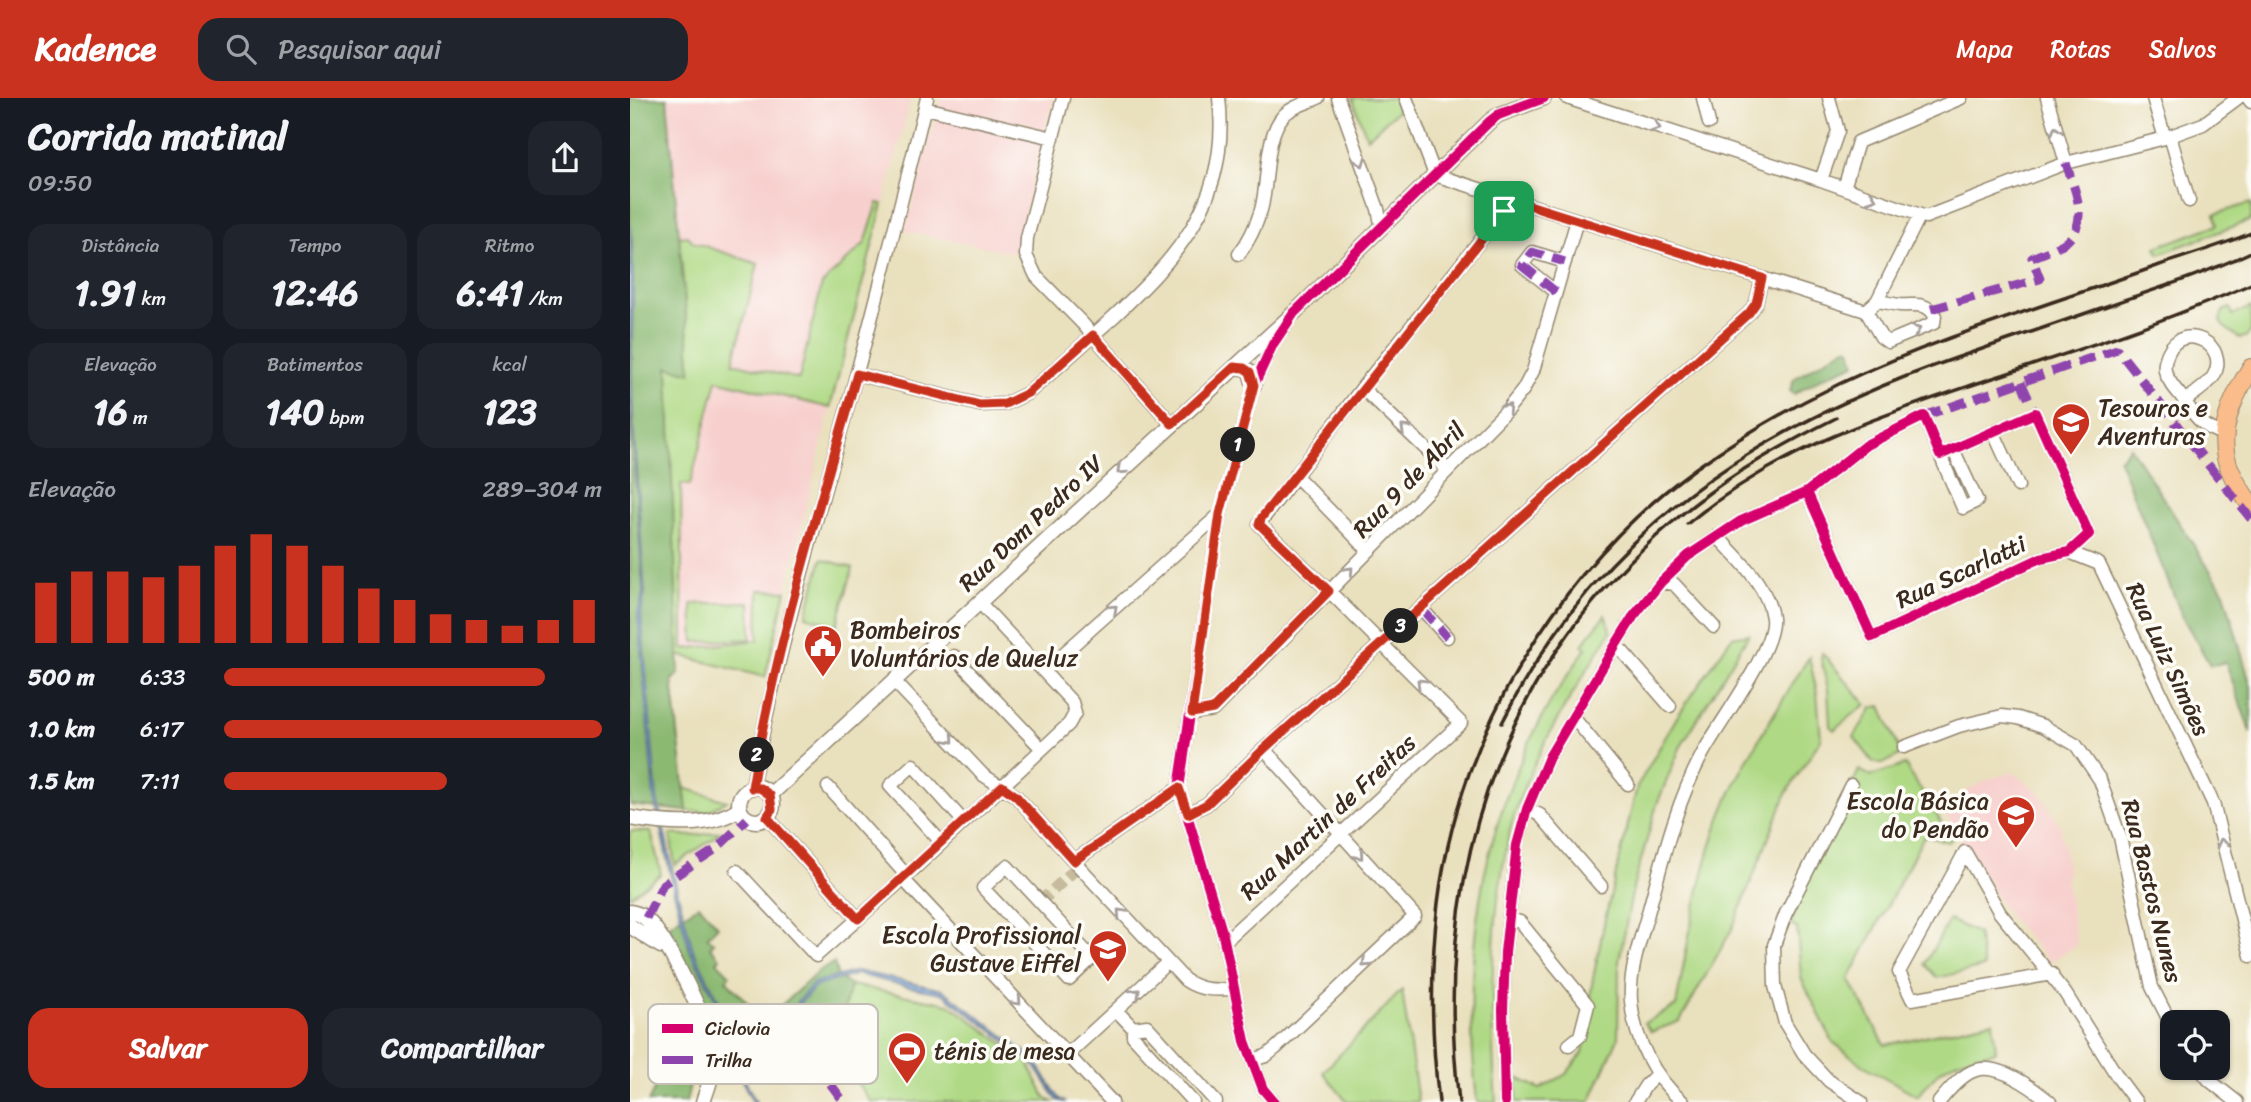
<!DOCTYPE html>
<html lang="pt">
<head>
<meta charset="utf-8">
<style>
	body { margin:0; font-family:Sriracha,sans-serif; background:#20242c; color:#f1f3f6; height:100vh; display:flex; flex-direction:column; font-size:26px; white-space:nowrap }
	* { box-sizing:border-box; margin:0 }
	p { font-size:23px; color:#9ea1a6 }
	.icon { flex:none; width:38px; height:38px; fill:none; stroke:currentColor; stroke-width:2; stroke-linecap:round; stroke-linejoin:round }
	.map { position:relative; flex:1; overflow:hidden }
	.details { display:flex; flex-direction:column; background:#171b24; width:630px }
	.details>* { flex:none }
	.fabs { position:absolute; left:1530px; top:912px; display:grid; gap:14px }
	.fabs a { display:grid; place-items:center; width:70px; height:70px; border-radius:14px; background:#171b24; box-shadow:0 2px 5px #0004; font-size:35px }
	.pin { position:absolute; display:grid; place-items:center; width:60px; height:60px; color:#fff; margin:-30px; border-radius:14px; box-shadow:0 4px 10px #0006 }
	.km { position:absolute; width:35px; height:35px; margin:-18px; border-radius:50%; background:#222; color:#fff; font-size:19px; line-height:35px; text-align:center }
	.round { display:grid; place-items:center; flex:none; width:74px; height:74px; border-radius:21px; background:#20242c }
	.overview { display:flex; align-items:center; justify-content:space-between; height:119px; padding:0 28px }
	h1 { font-size:38px; font-weight:700; line-height:52px }
	.figures { display:grid; grid-template-columns:repeat(3,1fr); gap:10px; height:119px; padding:7px 28px }
	.figures div { display:grid; align-content:center; border-radius:18px; background:#20242c; text-align:center }
	.figures b { font-size:35px; font-weight:700 }
	.figures small { font-size:19px; font-weight:400 }
	.figures p { font-size:19px }
	.chart { height:196px; padding:14px 28px }
	.chart p { display:flex; justify-content:space-between }
	.chart svg { width:100%; height:126px; margin-top:7px; stroke:#c8321e; stroke-width:6 }
	.cta { display:flex; gap:14px; margin-top:auto; padding:14px 28px }
	.cta a { flex:1; height:80px; border-radius:21px; background:#c8321e; color:#fff; font-size:28px; font-weight:700; line-height:80px; text-align:center }
	.cta a+a { background:#20242c; color:#f1f3f6 }
	ul { padding:0 28px; list-style:none; font-size:23px }
	li { display:grid; grid-template-columns:112px 84px 1fr; align-items:center; height:52px }
	li i { height:18px; border-radius:9px; background:#c8321e }
	header { display:flex; align-items:center; gap:42px; box-sizing:border-box; height:98px; padding:0 35px; background:#c8321e; color:#fff }
	header strong { font-size:33px }
	nav { display:flex; gap:38px; margin-inline-start:auto; font-size:24px }
	.search { width:490px; height:63px; background:#20242c; display:flex; align-items:center; gap:18px; box-sizing:border-box; padding:0 24px; border-radius:21px; color:#9ea1a6; font-size:26px }
	main { display:flex; flex:1; min-height:0 }
	.map>svg:first-child { display:block }
</style>
</head>
<body>
<header>
<strong>Kadence</strong>
<div class="search"><svg class="icon" aria-label="search" viewBox="0 0 24 24"><circle cx="10" cy="10" r="6"/><path d="M15 15l6 6"/></svg>Pesquisar aqui</div>
<nav><a>Mapa</a><a>Rotas</a><a>Salvos</a></nav>
</header>
<main>
<section class="details">
<div class="overview"><div><h1>Corrida matinal</h1><p>09:50</p></div><a class="round"><svg class="icon" aria-label="share" viewBox="0 0 24 24"><path d="M12 15V3M7 8l5-5 5 5M5 13v7h14v-7"/></svg></a></div>
<div class="figures">
<div><p>Distância</p><b>1.91<small> km</small></b></div>
<div><p>Tempo</p><b>12:46</b></div>
<div><p>Ritmo</p><b>6:41<small> /km</small></b></div>
</div>
<div class="figures">
<div><p>Elevação</p><b>16<small> m</small></b></div>
<div><p>Batimentos</p><b>140<small> bpm</small></b></div>
<div><p>kcal</p><b>123</b></div>
</div>
<div class="chart"><p><span>Elevação</span>289–304 m</p>
<svg viewBox="0 0 160 44" preserveAspectRatio="none"><path d="M5 44V23M15 44V19M25 44V19M35 44V21M45 44V17M55 44V10M65 44V6M75 44V10M85 44V17M95 44V25M105 44V29M115 44V34M125 44V36M135 44V38M145 44V36M155 44V29"/></svg>
</div>
<ul>
<li><b>500 m</b>6:33<i style="width:85%"></i></li>
<li><b>1.0 km</b>6:17<i style="width:100%"></i></li>
<li><b>1.5 km</b>7:11<i style="width:59%"></i></li>
</ul>
<div class="cta"><a>Salvar</a><a>Compartilhar</a></div>
</section>
<div class="map">
<svg width="1621" height="1004" viewBox="0 0 1621 1004">
	<rect width="100%" height="100%" fill="#fdfcf7"/>
	<filter id="ink" filterUnits="userSpaceOnUse"><feTurbulence type="fractalNoise" baseFrequency=".0143" numOctaves="2"/><feDisplacementMap in="SourceGraphic" scale="14" xChannelSelector="R" yChannelSelector="G"/><feConvolveMatrix kernelMatrix="1 2 1 2 8 2 1 2 1" color-interpolation-filters="sRGB"/></filter>
	<filter id="wash" filterUnits="userSpaceOnUse"><feTurbulence type="fractalNoise" baseFrequency=".00686" numOctaves="4" result="noise"/><feDisplacementMap in="SourceGraphic" scale="28" xChannelSelector="R" yChannelSelector="G"/><feGaussianBlur stdDeviation="1.57" result="paint"/><feColorMatrix in="noise" values="0 0 0 0 0 0 0 0 0 0 0 0 0 0 0 0 0 1.4 0 .05"/><feComposite in="paint" operator="in"/></filter>
	<g filter="url(#wash)">
		<rect width="100%" height="100%" fill="#e9e0bd"/>
		<path fill="#f7d0cd" d="M37 0H281L200 310 135 579 48 557 37 269 61 274Z
			M311 0H423L385 155 275 133Z
			M1382 674 1409 694 1430 728 1438 774 1435 779 1447 847 1420 864 1376 814 1313 711 1340 691 1357 682Z"/>
		<path fill="#afd984" stroke="#758251" stroke-width="2" d="M722 0H764L768 12 737 40Z
			M248 105 253 106 200 310 87 282 60 387 51 386 53 551 128 542 129 492 156 493 135 579 48 557 37 269 61 274 49 139 58 138 63 144 128 166 103 265 169 281 192 186 235 145Z
			M1621 105V122L1529 156 1526 149 1587 127 1585 116Z
			M1621 209V233L1616 239 1609 240 1593 228 1590 223 1593 213 1600 210 1603 217Z
			M192 461 223 470 207 527 176 518Z
			M120 504 121 541 64 544 62 506Z
			M975 517 981 533C945 592 905 651 884 718 876 745 872 773 868 801 860 869 861 936 866 1004H847C831 861 848 730 921 603 932 585 945 567 956 550L952 547Z
			M1119 536 1050 650 1027 706 1003 790 989 863 988 940 960 1004H887L886 979 910 991 936 976 953 955 962 886 975 821 1007 689 1047 619 1102 539Z
			M1192 555 1236 606 1204 632 1200 628 1198 592 1191 561Z
			M1179 559 1187 595 1191 641 1157 694 1102 831 1050 923 1021 934 1014 925 1046 908C1057 850 1066 791 1085 734 1106 671 1145 616 1179 559Z
			M1251 608 1271 656 1253 666 1243 664 1224 639 1242 610Z
			M1275 667 1322 741 1318 744 1294 738 1219 881 1255 947 1363 923 1366 953C1325 963 1314 962 1288 998L1231 966 1203 944 1171 880 1167 830 1160 827 1172 794 1229 672 1241 678Z
			M54 690 97 703 77 714 57 713Z
			M0 733 21 734 31 776 0 798Z
			M90 734 88 737 45 767 40 736 62 738Z
			M1319 822 1347 835 1354 869 1307 880 1295 866Z
			M220 887 319 906 397 963 415 999 423 1004H241L217 971 202 958Z
			M772 892 788 1004H717L693 974Z"/>
		<path fill="#8bb972" stroke="#637248" stroke-width="2" d="M0 0H37L61 275 38 269 49 576 42 582 57 713 0 707Z
			M1216 249 1221 251 1225 266 1194 279 1164 296 1160 293 1164 281Z
			M1500 349 1594 494 1621 589V636L1596 565 1580 567 1553 520 1489 362Z
			M69 807 88 828 77 839 84 845 80 849 90 860 87 864 100 877 96 882 128 916 136 910 142 916 190 872 204 865 208 879 220 887 202 958 89 932 76 908 39 827Z
			M60 918 71 938 56 1004H18Z"/>
		<path fill="#77a8e2" stroke="#596980" stroke-width="2" d="M0 122C6 177 1 232 2 287 4 356 10 426 15 495L11 516 27 700 47 792 63 852 89 903 111 927 123 934H134L160 917 167 904 184 885 227 873 313 892 403 960 429 1000 436 1004 427 1002 401 962 312 895 279 889 227 876 186 888 169 906 164 918 135 937H123L111 931C102 966 111 974 126 1004H123C107 972 99 965 109 930L87 904 60 853 44 793 24 700 8 516 13 494 0 296Z"/>
	</g>
	<g filter="url(#ink)">
		<g fill="none" stroke-linecap="round" stroke-linejoin="round">
			<path stroke="#c6bc9d" stroke-width="12" stroke-dasharray="12 6" stroke-linecap="butt" d="M410 804 449 768"/>
			<g stroke="#92856e" stroke-width="15">
				<path id="minor" d="M433 0 397 140 396 157 406 178 452 225 542 326
					M708 0 748 111 752 130
					M776 0 805 77 1236 213 1247 203 1290 117
					M937 0 1191 82 1296 119 1436 65 1535 40
					M1073 0 1079 25
					M1417 0 1436 65
					M1523 0 1535 40 1573 26 1608 0
					M1618 0 1621 4
					M295 10 423 40
					M1540 38 1559 103
					M1228 44 1331 0
					M1191 82 1208 33 1199 0
					M1214 90 1228 44
					M609 156C619 143 626 128 631 112 639 85 634 38 654 17 663 8 677 5 688 0
					M926 194 892 167 902 154 935 164
					M1236 213 1251 239 1258 244 1304 225 1305 218C1296 203 1285 208 1270 207 1262 206 1255 204 1247 203
					M227 276 350 307 375 306 398 295C425 272 451 248 478 224 547 160 601 102 589 0
					M732 290 818 372
					M1554 303C1564 296 1576 289 1583 279 1602 248 1553 221 1538 255 1535 262 1533 269 1536 276 1539 284 1546 292 1551 298 1563 316 1573 331 1594 336
					M1363 333 1388 388
					M1310 357 1333 410 1347 403 1323 351
					M665 377 739 453
					M1439 454 1469 466 1583 705 1621 858
					M1031 484 1044 486 1084 529
					M791 510 817 539
					M985 548 992 553 1040 608
					M324 558 412 651
					M414 573 590 416
					M264 583 353 677 386 698 442 761 555 882C571 893 585 892 604 891
					M562 615 583 612 877 312 893 292 903 273 947 122
					M943 619 998 686
					M1274 649 1329 628 1372 618 1388 620 1413 628 1446 647 1470 682 1490 739 1522 889 1542 928
					M1221 687 1156 815 1144 847 1145 888 1155 925 1174 956 1199 983 1231 1004
					M198 689 277 778
					M122 690C147 550 189 415 226 278 251 186 274 93 297 0
					M897 711 910 717 971 788
					M558 716 577 706 634 651 1119 215 1126 205 1132 180
					M137 719 228 821
					M312 745 260 688 283 667 334 724
					M444 763 549 690
					M377 768 462 860 439 882 353 790Z
					M107 773 186 858 273 781 439 626 445 615 442 604 349 504
					M273 781 482 1004
					M879 821 890 824 958 907 950 938 939 947
					M594 844 831 625 699 493 629 426 732 290 874 113 880 101
					M1422 876 1282 901 1269 874 1335 754 1370 815 1435 895 1489 981 1506 1004
					M486 912 503 930V938L563 1004
					M503 930 517 928 586 1004
					M79 937 110 940 184 964
					M437 957 537 865
					M622 962 636 958 646 950 785 818 634 651
					M1569 970 1579 982 1607 1004
					M644 1004 633 991 615 943 593 837 549 690 590 416 624 287 643 246 656 227
					M875 1004 873 912 875 854 887 747 897 711 919 659 985 548 1003 519 1031 484 1058 458 1111 423 1177 394 1236 347 1294 318 1310 357 1405 315 1459 436 1439 454 1411 460 1242 539 1177 394
					M1005 1004 1016 987 1027 976
					M1053 1004C1024 980 1004 940 1001 903 999 873 1010 843 1018 815 1033 760 1046 705 1073 655 1089 625 1146 550 1142 520 1138 487 1108 461 1087 438
					M1309 1004C1318 993 1332 976 1346 972 1369 965 1403 990 1420 1004"/>
			</g>
			<g stroke="#92856e" stroke-width="17">
				<path id="tertiary" d="M605 269 614 270 620 274 624 287
					M109 706a17 17 0 1 1 34 0a17 17 0 1 1-34 0Z
					M140 697 664 215 859 24 868 17 914 0
					M0 720C36 726 78 731 109 711
					M0 814C5 815 11 816 15 820 35 835 82 932 84 956 85 972 78 989 73 1004
					M0 828 31 848"/>
			</g>
			<g stroke="#92856e" stroke-width="20">
				<path id="primary" d="M1621 270C1602 301 1584 338 1601 374 1606 386 1614 397 1621 408"/>
			</g>
			<use href="#minor" stroke="#fff" stroke-width="12"/>
			<use href="#tertiary" stroke="#fff" stroke-width="14"/>
			<use href="#primary" stroke="#f9bc8a" stroke-width="18"/>
			<path stroke="#3b2a1e" stroke-width="3.5" d="M1057 426C1148 351 1242 321 1351 284 1442 254 1534 224 1621 186
				M872 625C968 431 1127 329 1326 260 1383 240 1440 221 1497 201 1539 187 1581 173 1621 154
				M809 1004C801 938 800 871 808 805 829 636 928 470 1066 370 1111 338 1159 310 1209 286 1311 238 1421 206 1527 168 1558 157 1590 148 1621 135
				M829 1004C800 760 879 544 1079 395 1118 366 1162 342 1206 320"/>
			<path stroke="#8e44ad" stroke-width="9" stroke-dasharray="18 9" stroke-linecap="butt" d="M926 194 892 167 902 154 935 164
				M1301 211 1410 181 1402 160C1413 155 1428 150 1437 143 1461 122 1443 89 1436 65
				M1391 284 1405 315
				M1294 318 1487 251 1621 421
				M791 510 817 539
				M16 820 33 786 86 751 117 721
				M184 964 214 1004"/>
			<g stroke="#fdfcf7" stroke-width="15">
				<path id="cycleway" d="M644 1004 633 991 615 943 593 837 549 690 590 416 624 287 643 246 664 215 859 24 868 17 914 0
					M875 1004 873 912 875 854 887 747 897 711 919 659 985 548 1003 519 1031 484 1058 458 1111 423 1177 394 1236 347 1294 318 1310 357 1405 315 1459 436 1439 454 1411 460 1242 539 1177 394"/>
			</g>
			<use href="#cycleway" stroke="#d6006c" stroke-width="10"/>
		</g>
		<defs><path id="oneway-chevron" d="M-2-3.5L2.5 0L-2 3.5" fill="none" stroke-width="1.6" stroke-linecap="round" stroke-linejoin="round" transform="scale(1.75)"/></defs>
		<g stroke="#a79f9a">
			<use href="#oneway-chevron" transform="translate(1026 29) rotate(18)"/>
			<use href="#oneway-chevron" transform="translate(1426 33) rotate(-106)"/>
			<use href="#oneway-chevron" transform="translate(731 64) rotate(70)"/>
			<use href="#oneway-chevron" transform="translate(1242 100) rotate(19)"/>
			<use href="#oneway-chevron" transform="translate(1286 232) rotate(-22)"/>
			<use href="#oneway-chevron" transform="translate(877 310) rotate(-48)"/>
			<use href="#oneway-chevron" transform="translate(775 331) rotate(-136)"/>
			<use href="#oneway-chevron" transform="translate(491 372) rotate(137)"/>
			<use href="#oneway-chevron" transform="translate(719 473) rotate(-46)"/>
			<use href="#oneway-chevron" transform="translate(483 511) rotate(-42)"/>
			<use href="#oneway-chevron" transform="translate(791 585) rotate(-135)"/>
			<use href="#oneway-chevron" transform="translate(320 641) rotate(47)"/>
			<use href="#oneway-chevron" transform="translate(1592 745) rotate(-104)"/>
			<use href="#oneway-chevron" transform="translate(729 757) rotate(48)"/>
			<use href="#oneway-chevron" transform="translate(491 815) rotate(-133)"/>
			<use href="#oneway-chevron" transform="translate(736 865) rotate(137)"/>
			<use href="#oneway-chevron" transform="translate(506 895) rotate(-43)"/>
			<use href="#oneway-chevron" transform="translate(387 903) rotate(47)"/>
		</g>
	</g>
	<g fill="none" stroke-linecap="round" stroke-linejoin="round" filter="url(#ink)">
		<g stroke="#fff" stroke-width="14">
			<path id="route" d="M880 101 1132 180 1126 205 1119 215 634 651 577 706 558 716 549 690 444 763 386 698 372 688 228 821 137 719 142 711 140 697 130 690H122C145 550 188 413 227 276L350 307 375 306 398 295 463 237 542 326 604 269 614 270 620 274 624 287 590 416 562 615 583 611 699 493 629 426 632 419 874 113Z"/>
		</g>
		<use href="#route" stroke="#c8321e" stroke-width="9"/>
	</g>
	<defs>
		<g id="school-pin" transform="scale(2.0125)"><path d="M0 17L-7.5 6A9.5 9.5 0 1 1 7.5 6Z" fill="#c8321e" stroke="#fdfcf7"/><path d="M0-5L7-2L0 1L-7-2ZM-4 1L0 2.5L4 1V4Q0 6-4 4Z" fill="#fff"/></g>
		<g id="civic-pin" transform="scale(2.0125)"><path d="M0 17L-7.5 6A9.5 9.5 0 1 1 7.5 6Z" fill="#c8321e" stroke="#fdfcf7"/><path d="M-.6-6.5H3V-4.5H.6V-3L4-1V1h2V6H-6V1h2V-1L-.6-3ZM-1.2 2.5V6h2.4V2.5Z" fill="#fff"/></g>
		<g id="stadium-pin" transform="scale(2.0125)"><path d="M0 17L-7.5 6A9.5 9.5 0 1 1 7.5 6Z" fill="#c8321e" stroke="#fdfcf7"/><path d="M0-5a6.5 5 0 1 0 0 10a6.5 5 0 1 0 0-10ZM-3.5-1.8h7v3.6h-7Z" fill="#fff"/></g>
	</defs>
	<g fill-rule="evenodd">
		<use href="#school-pin" x="1441" y="324"/>
		<use href="#civic-pin" x="193" y="546"/>
		<use href="#school-pin" x="1386" y="717"/>
		<use href="#school-pin" x="478" y="851"/>
		<use href="#stadium-pin" x="277" y="953"/>
	</g>
	<g text-anchor="middle" dominant-baseline="central" stroke-width="7" stroke-linejoin="round" paint-order="stroke">
		<g font-size="24" fill="#3b2a1e" stroke="#fdfcf7" text-anchor="start">
			<text x="1468" y="310">Tesouros e<tspan x="1468" dy="28">Aventuras</tspan></text>
			<text x="220" y="532">Bombeiros<tspan x="220" dy="28">Voluntários de Queluz</tspan></text>
			<text x="1359" y="703" text-anchor="end">Escola Básica<tspan x="1359" dy="28">do Pendão</tspan></text>
			<text x="451" y="837" text-anchor="end">Escola Profissional<tspan x="451" dy="28">Gustave Eiffel</tspan></text>
			<text x="304" y="953">ténis de mesa</text>
		</g>
		<g font-size="24" fill="#3b2a1e" stroke="#fdfcf7">
			<text transform="translate(779 382) rotate(-46)">Rua 9 de Abril</text>
			<text transform="translate(401 425) rotate(-43)">Rua Dom Pedro IV</text>
			<text transform="translate(1331 474) rotate(-25)">Rua Scarlatti</text>
			<text transform="translate(1538 561) rotate(65)">Rua Luiz Simões</text>
			<text transform="translate(698 719) rotate(-43)">Rua Martin de Freitas</text>
			<text transform="translate(1522 793) rotate(76)">Rua Bastos Nunes</text>
		</g>
	</g>
	<rect x="18" y="906" width="230" height="80" rx="10" fill="#fdfcf7" stroke="#c3bdb6" stroke-width="2"/>
	<rect x="32" y="926" width="31" height="9" fill="#d6006c"/>
	<rect x="32" y="958" width="31" height="8" fill="#8e44ad"/>
	<g font-size="19" fill="#3b2a1e">
		<text x="75" y="937">Ciclovia</text>
		<text x="75" y="969">Trilha</text>
	</g>
</svg>
<div class="fabs">
<a><svg class="icon" aria-label="locate" viewBox="0 0 24 24"><circle cx="12" cy="12" r="6"/><path d="M12 2v4M12 18v4M2 12h4M18 12h4"/></svg></a>
</div>
<div class="pin" style="left:874px;top:113px;background:#1e9e55"><svg class="icon" aria-label="arrive" viewBox="0 0 24 24"><path d="M6 21V4h12l-3 4 3 4H6"/></svg></div>
<b class="km" style="left:608px;top:347px">1</b>
<b class="km" style="left:127px;top:657px">2</b>
<b class="km" style="left:771px;top:528px">3</b>
</div>
</main>
</body>
</html>
